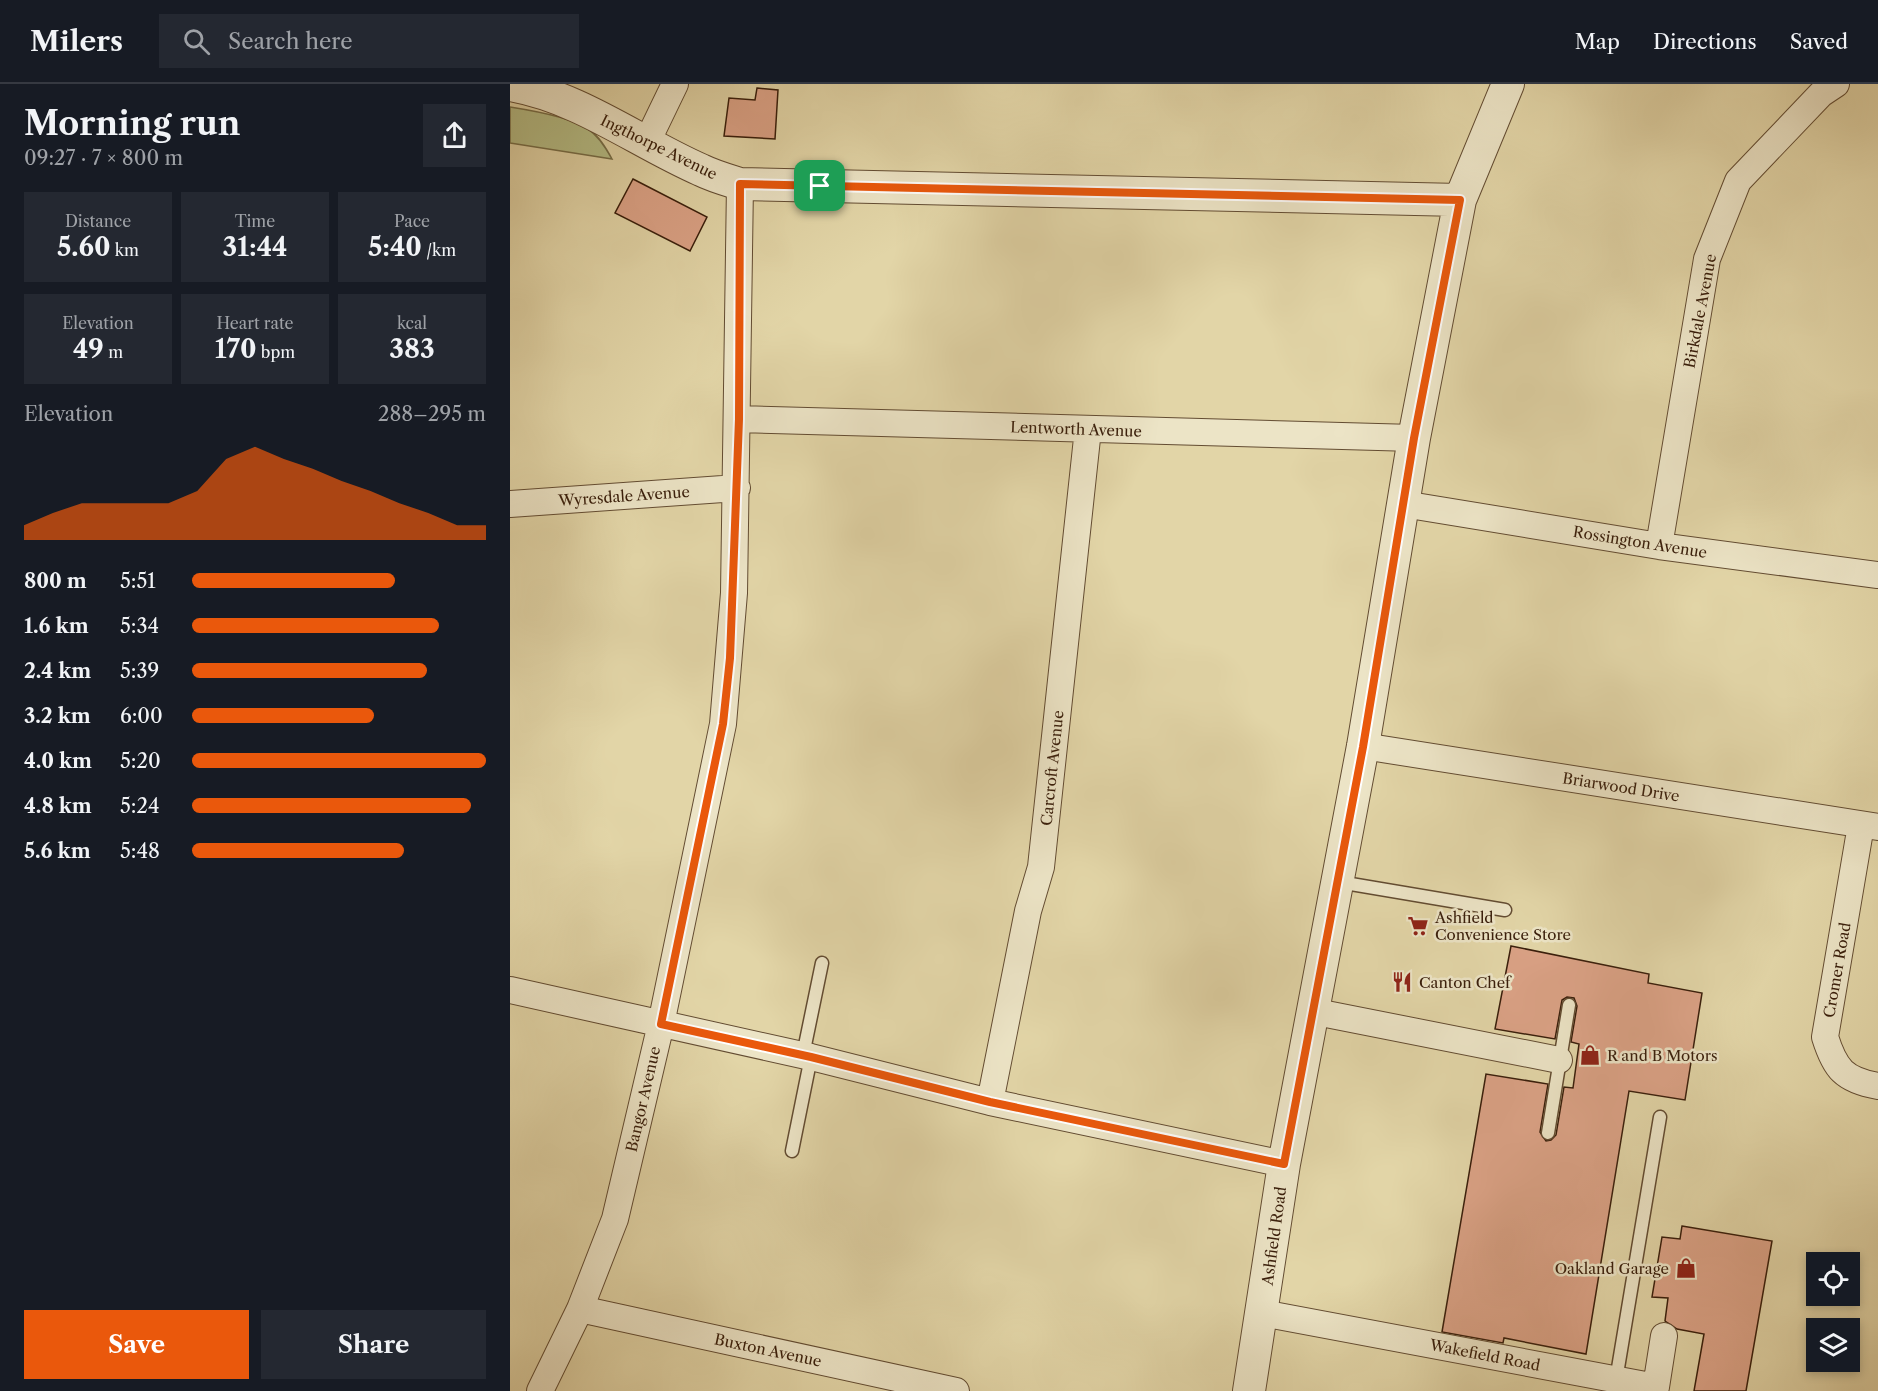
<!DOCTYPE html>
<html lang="en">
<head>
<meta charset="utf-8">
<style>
	body { margin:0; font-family:"Libre Caslon Text",serif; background:#242831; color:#f1f3f6; height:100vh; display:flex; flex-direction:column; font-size:22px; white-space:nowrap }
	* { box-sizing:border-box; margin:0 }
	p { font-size:20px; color:#9ea1a6 }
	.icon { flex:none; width:33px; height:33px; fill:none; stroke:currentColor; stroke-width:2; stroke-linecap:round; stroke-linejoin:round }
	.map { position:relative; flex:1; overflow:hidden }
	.panel { display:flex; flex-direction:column; background:#171b24; width:510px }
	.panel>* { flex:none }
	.controls { position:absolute; left:1296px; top:1168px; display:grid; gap:12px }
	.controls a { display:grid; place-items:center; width:54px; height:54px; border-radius:0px; background:#171b24; box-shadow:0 3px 9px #0003; font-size:30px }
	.pin { position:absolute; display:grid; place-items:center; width:51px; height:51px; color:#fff; margin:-26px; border-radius:12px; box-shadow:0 3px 9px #0006 }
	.round { display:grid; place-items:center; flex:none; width:63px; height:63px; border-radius:0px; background:#242831 }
	.headline { display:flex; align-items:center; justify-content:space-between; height:102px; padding:0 24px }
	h1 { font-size:33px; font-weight:800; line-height:45px }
	.figures { display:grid; grid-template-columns:repeat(3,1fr); gap:9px; height:102px; padding:6px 24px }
	.figures div { display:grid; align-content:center; border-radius:0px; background:#242831; text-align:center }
	.figures b { font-size:26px; font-weight:800 }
	.figures small { font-size:16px; font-weight:400 }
	.figures p { font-size:16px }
	.chart { height:168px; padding:12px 24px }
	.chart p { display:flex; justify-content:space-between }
	.chart svg { width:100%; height:108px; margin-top:6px; fill:#ea580c; opacity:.7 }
	.cta { display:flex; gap:12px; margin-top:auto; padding:12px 24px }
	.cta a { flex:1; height:69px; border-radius:0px; background:#ea580c; color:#fff; font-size:24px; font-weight:800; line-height:69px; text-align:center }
	.cta a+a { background:#242831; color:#f1f3f6 }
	ul { padding:0 24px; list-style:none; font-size:20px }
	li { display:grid; grid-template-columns:96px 72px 1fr; align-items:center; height:45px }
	li i { height:15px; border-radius:8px; background:#ea580c }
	header { display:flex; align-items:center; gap:36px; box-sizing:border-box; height:84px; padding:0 30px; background:#171b24; border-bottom:2px solid #363941 }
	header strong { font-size:28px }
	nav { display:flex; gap:33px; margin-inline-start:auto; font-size:21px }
	.search { width:420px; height:54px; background:#242831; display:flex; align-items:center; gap:15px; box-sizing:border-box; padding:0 21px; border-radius:0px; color:#9ea1a6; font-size:22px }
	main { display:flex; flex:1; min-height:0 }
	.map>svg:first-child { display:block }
</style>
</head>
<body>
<header>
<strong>Milers</strong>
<div class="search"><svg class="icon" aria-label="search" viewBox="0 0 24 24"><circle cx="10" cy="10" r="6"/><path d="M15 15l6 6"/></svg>Search here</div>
<nav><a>Map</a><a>Directions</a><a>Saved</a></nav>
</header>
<main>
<section class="panel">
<div class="headline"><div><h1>Morning run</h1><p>09:27 · 7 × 800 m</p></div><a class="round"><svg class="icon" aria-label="share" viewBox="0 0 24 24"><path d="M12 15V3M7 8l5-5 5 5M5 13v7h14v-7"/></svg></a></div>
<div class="figures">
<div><p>Distance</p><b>5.60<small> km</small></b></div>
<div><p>Time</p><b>31:44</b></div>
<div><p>Pace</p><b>5:40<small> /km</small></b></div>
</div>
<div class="figures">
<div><p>Elevation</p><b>49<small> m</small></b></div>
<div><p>Heart rate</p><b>170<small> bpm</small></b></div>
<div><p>kcal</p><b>383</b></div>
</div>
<div class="chart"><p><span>Elevation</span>288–295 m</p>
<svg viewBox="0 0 160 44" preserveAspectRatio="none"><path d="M0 44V38L10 33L20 29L30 29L40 29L50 29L60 24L70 11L80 6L90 11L100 15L110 20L120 24L130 29L140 33L150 38L160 38V44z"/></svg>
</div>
<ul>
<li><b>800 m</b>5:51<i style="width:69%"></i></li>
<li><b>1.6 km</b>5:34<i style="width:84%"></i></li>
<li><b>2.4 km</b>5:39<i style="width:80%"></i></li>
<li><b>3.2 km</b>6:00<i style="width:62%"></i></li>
<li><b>4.0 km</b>5:20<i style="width:100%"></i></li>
<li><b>4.8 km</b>5:24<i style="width:95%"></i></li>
<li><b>5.6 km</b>5:48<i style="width:72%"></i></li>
</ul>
<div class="cta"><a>Save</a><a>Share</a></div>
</section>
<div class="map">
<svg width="1368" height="1307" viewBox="0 0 1368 1307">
	<rect width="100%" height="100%" fill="#e2d5a7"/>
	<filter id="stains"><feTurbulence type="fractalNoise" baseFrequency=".00333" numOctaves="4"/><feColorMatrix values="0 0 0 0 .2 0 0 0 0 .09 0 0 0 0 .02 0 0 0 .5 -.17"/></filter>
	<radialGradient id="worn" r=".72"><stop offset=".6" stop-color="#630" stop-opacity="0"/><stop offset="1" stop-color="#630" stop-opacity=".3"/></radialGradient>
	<path fill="#b5bd86" stroke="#776e48" stroke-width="1.5" d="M0 23C19 26 63 34 78 45 89 52 96 64 102 75L0 59Z"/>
	<path fill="#dba286" stroke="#391e0b" stroke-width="1.5" d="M247 4 268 6 265 55 214 52 219 14 245 16Z
		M123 95 197 133 180 167 105 129Z
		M1001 862 1139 890 1138 899 1192 909 1175 1016 1119 1007 1076 1270 994 1254 993 1259 932 1248 976 990 1038 1000 1030 1048 1036 1057 1041 1056 1046 1051 1054 1003 1063 1004 1069 960 1061 958 1067 922 1064 914 1057 913 1052 916 1045 955 985 945Z
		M1172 1142 1262 1157 1236 1307H1184L1194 1250 1167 1245 1155 1237 1158 1214 1142 1213 1152 1153 1170 1155Z"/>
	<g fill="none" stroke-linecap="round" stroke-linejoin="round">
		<g stroke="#634c32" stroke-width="15">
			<path id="service" d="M829 798 995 826
				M293 971 312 879
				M1038 1049 1059 921
				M282 1067 301 973
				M1106 1296 1150 1033"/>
		</g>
		<g stroke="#634c32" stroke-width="28">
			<path id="minor" d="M137 58 165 0
				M229 335 904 354
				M0 420 227 404
				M893 420 1149 462 1368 491
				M1149 462 1197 175 1228 97 1311 10 1326 0
				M853 662 1368 743
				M1351 741 1315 953C1325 985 1334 996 1368 1002
				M0 906 301 973 480 1018 774 1080
				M801 927 1049 976
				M480 1018 518 827 531 783 578 345
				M70 1225 446 1307
				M752 1229 1146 1303 1154 1252
				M30 1307 70 1225 105 1135 151 940 213 640 224 509 230 100"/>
		</g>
		<g stroke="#634c32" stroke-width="34">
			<path id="tertiary" d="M0 1C70 13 127 58 191 86 203 92 217 96 230 100L950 116
				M739 1307 774 1080 853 662 904 354 950 116 998 0"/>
		</g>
		<use href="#service" stroke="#ece4c6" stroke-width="12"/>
		<use href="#minor" stroke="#ece4c6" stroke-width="26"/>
		<use href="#tertiary" stroke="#ece4c6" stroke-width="32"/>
	</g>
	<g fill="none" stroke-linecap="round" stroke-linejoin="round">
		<g stroke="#fff" stroke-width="12">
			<path id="route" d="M230 100 950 116 904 354 853 663 774 1080 480 1018 301 973 151 940 213 640 220 574 229 335Z"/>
		</g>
		<use href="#route" stroke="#ea580c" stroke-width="8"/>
	</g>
	<defs>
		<g id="supermarket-bare" transform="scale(1.62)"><path d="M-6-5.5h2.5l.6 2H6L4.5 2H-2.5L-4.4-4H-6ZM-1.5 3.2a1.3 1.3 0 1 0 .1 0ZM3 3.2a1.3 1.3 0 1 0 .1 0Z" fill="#8f2418" stroke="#ece4c6" stroke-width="2.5" paint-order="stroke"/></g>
		<g id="restaurant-bare" transform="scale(1.62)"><path d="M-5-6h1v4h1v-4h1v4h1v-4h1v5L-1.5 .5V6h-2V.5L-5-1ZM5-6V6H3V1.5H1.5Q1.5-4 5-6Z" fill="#8f2418" stroke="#ece4c6" stroke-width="2.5" paint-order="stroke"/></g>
		<g id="shop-bare" transform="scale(1.62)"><path d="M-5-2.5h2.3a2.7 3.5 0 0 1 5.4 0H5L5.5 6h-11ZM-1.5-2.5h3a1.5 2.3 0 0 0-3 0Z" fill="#8f2418" stroke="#ece4c6" stroke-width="2.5" paint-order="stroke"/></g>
	</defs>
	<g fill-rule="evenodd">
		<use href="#supermarket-bare" x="908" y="842"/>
		<use href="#restaurant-bare" x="892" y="898"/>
		<use href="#shop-bare" x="1080" y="971"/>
		<use href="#shop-bare" x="1176" y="1184"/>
	</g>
	<g text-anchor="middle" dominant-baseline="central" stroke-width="5" stroke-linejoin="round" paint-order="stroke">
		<g font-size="15" fill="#391e0b" stroke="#ece4c6">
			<text transform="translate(149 63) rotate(26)">Ingthorpe Avenue</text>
			<text transform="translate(1190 227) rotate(-79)">Birkdale Avenue</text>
			<text transform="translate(566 345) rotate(2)">Lentworth Avenue</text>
			<text transform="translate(114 412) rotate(-4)">Wyresdale Avenue</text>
			<text transform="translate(1130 458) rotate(9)">Rossington Avenue</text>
			<text transform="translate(542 684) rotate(-84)">Carcroft Avenue</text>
			<text transform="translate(1111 703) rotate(9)">Briarwood Drive</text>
			<text transform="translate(1327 886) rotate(-80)">Cromer Road</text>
			<text transform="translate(133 1015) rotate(-77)">Bangor Avenue</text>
			<text transform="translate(764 1152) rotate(-82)">Ashfield Road</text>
			<text transform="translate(258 1266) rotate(12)">Buxton Avenue</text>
			<text transform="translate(975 1271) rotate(11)">Wakefield Road</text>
		</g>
		<g font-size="15" fill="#391e0b" stroke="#ece4c6" text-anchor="start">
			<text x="925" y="833">Ashfield<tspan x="925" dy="17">Convenience Store</tspan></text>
			<text x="909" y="898">Canton Chef</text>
			<text x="1097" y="971">R and B Motors</text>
			<text x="1159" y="1184" text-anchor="end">Oakland Garage</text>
		</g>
	</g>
	<rect width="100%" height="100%" filter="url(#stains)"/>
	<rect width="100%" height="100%" fill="url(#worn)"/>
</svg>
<div class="controls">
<a><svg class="icon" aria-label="locate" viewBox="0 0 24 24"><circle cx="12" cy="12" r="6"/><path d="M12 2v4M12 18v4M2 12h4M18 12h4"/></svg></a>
<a><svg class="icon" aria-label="layers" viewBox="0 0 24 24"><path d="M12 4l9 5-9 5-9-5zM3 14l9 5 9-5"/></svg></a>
</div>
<div class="pin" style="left:310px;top:102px;background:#1e9e55"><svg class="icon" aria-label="arrive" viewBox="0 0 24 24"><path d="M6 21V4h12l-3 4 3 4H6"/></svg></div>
</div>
</main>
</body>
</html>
